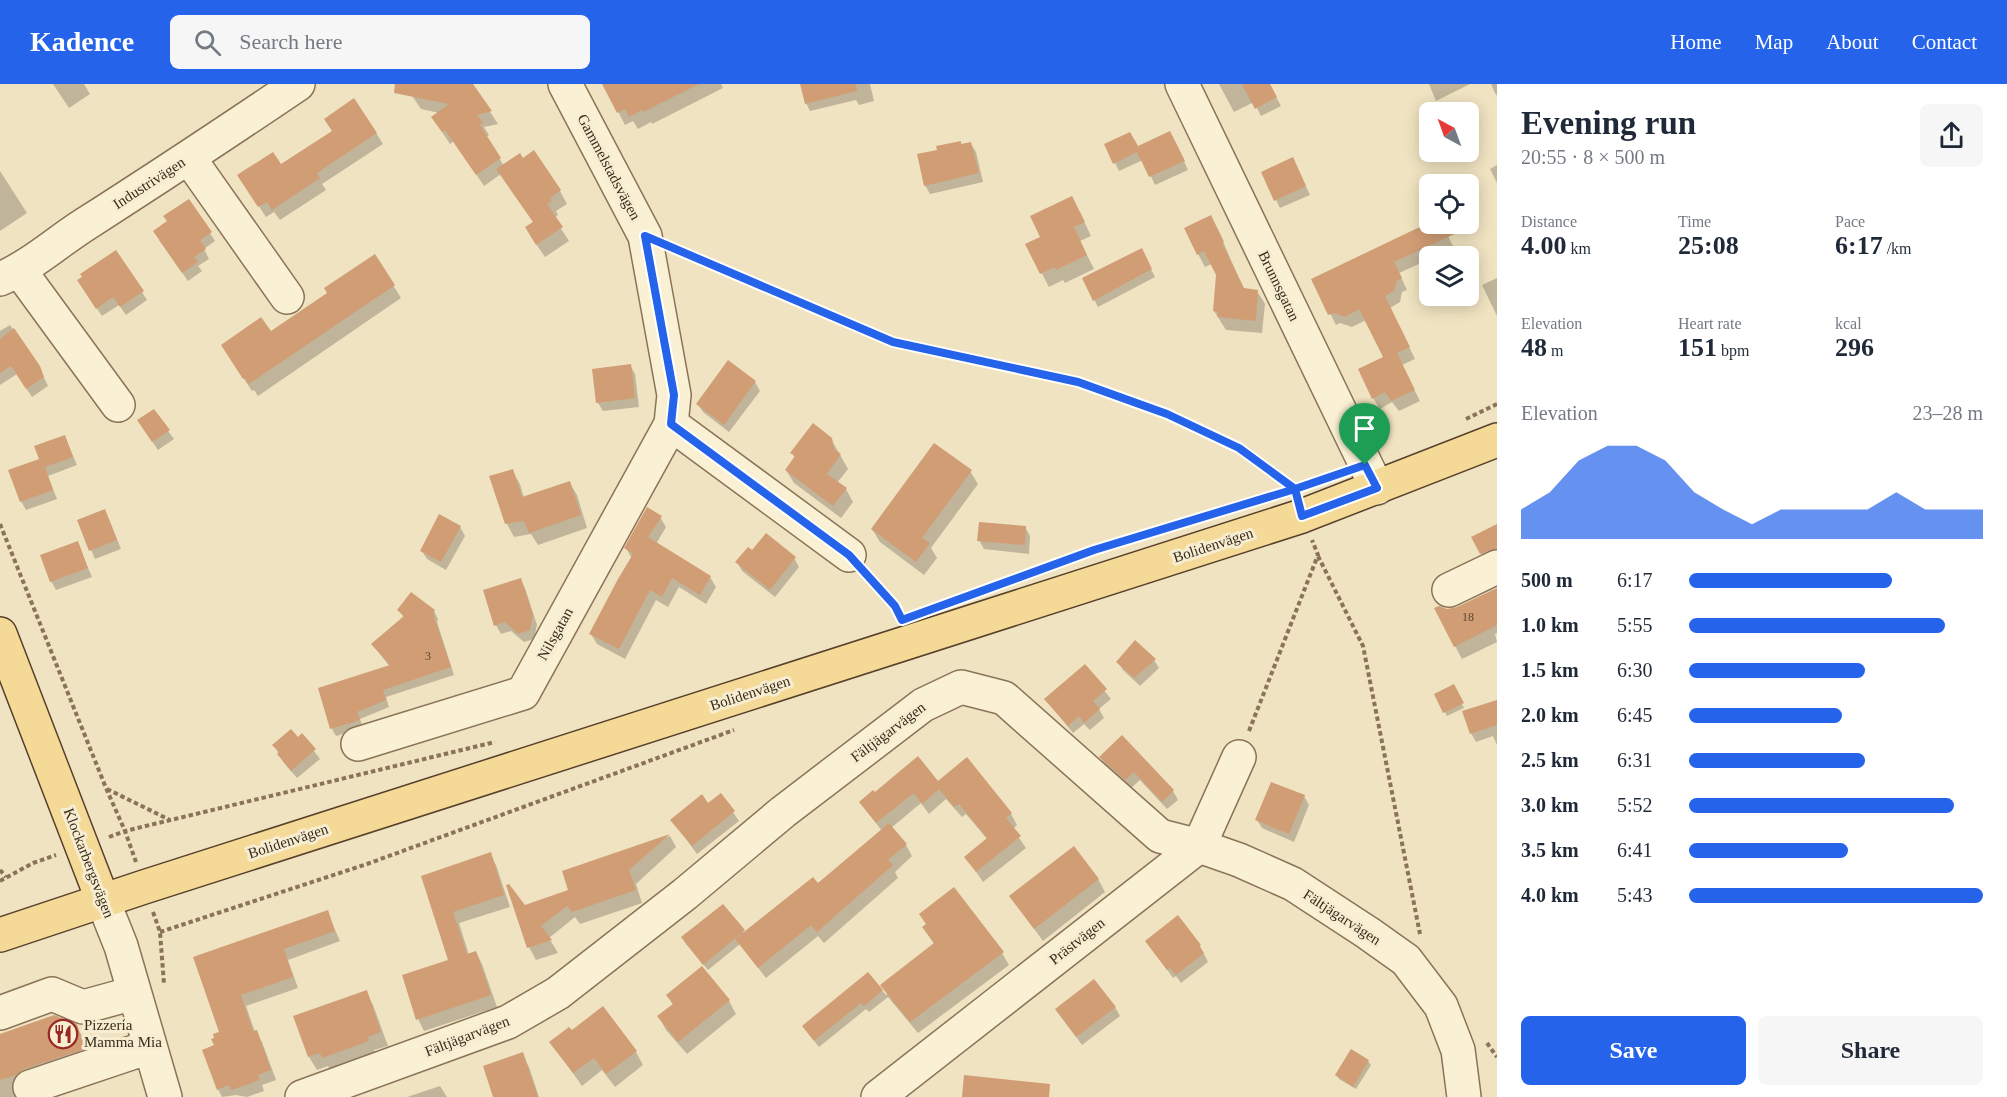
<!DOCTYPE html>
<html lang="en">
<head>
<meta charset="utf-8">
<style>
	body { margin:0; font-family:Georgia,serif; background:#f6f6f7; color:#1f2937; height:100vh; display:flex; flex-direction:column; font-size:22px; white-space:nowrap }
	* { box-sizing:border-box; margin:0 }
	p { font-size:20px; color:#747a83 }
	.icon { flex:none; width:33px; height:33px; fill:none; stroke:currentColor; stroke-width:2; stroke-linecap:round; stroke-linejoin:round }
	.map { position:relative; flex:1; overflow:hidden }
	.drawer { display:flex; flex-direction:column; background:#fff; width:510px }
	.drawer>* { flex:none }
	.needle { width:39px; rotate:319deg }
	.buttons { position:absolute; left:1419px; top:18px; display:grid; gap:12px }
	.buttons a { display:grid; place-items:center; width:60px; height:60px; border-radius:9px; background:#fff; box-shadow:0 3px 15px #0003; font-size:30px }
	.pin { position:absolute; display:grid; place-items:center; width:51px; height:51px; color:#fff; margin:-62px -26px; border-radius:50% 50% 50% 0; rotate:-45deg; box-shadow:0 0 6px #0007 }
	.pin .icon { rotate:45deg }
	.round { display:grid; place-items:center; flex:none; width:63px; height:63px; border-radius:9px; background:#f6f6f7 }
	.overview { display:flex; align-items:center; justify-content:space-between; height:102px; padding:0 24px }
	h1 { font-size:33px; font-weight:800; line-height:45px }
	.stats { display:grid; grid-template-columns:repeat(3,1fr); gap:9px; height:102px; padding:6px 24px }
	.stats div { display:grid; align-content:center }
	.stats b { font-size:26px; font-weight:800 }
	.stats small { font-size:16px; font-weight:400 }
	.stats p { font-size:16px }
	.chart { height:168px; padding:12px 24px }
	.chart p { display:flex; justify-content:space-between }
	.chart svg { width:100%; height:108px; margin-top:6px; fill:#2563eb; opacity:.7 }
	.cta { display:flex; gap:12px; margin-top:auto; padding:12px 24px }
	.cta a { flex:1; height:69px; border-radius:9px; background:#2563eb; color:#fff; font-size:24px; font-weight:800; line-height:69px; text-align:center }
	.cta a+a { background:#f6f6f7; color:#1f2937 }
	ul { padding:0 24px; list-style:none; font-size:20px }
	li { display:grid; grid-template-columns:96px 72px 1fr; align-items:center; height:45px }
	li i { height:15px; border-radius:8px; background:#2563eb }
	header { display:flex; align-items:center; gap:36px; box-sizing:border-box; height:84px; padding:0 30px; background:#2563eb; color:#fff }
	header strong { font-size:28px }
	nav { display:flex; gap:33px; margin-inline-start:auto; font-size:21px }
	.search { width:420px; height:54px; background:#f6f6f7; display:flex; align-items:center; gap:15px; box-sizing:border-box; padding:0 21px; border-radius:9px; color:#747a83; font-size:22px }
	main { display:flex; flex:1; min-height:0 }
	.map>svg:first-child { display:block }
</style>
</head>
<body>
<header>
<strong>Kadence</strong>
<div class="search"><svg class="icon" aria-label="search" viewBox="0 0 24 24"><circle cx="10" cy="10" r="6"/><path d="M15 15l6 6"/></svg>Search here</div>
<nav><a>Home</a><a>Map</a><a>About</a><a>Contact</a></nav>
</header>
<main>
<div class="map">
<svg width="1497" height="1013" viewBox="0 0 1497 1013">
	<rect width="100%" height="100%" fill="#f0e3c1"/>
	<path fill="#0003" d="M53 0H84L90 10 69 24Z
		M404 0H472L498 40 484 43 489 51 486 53 504 82 523 76 560 107 567 120 556 127 558 131 554 134 569 157 545 173 534 157V139L501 90 484 102 454 57 450 60 440 45 433 33 439 29 421 25Z
		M604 0H721L723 4 652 40 651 38 638 45 633 37 625 41Z
		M802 0H870L874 17 859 21 856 16 810 27 806 19Z
		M1219 0H1269L1281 22 1261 32 1254 18 1234 28Z
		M1429 0H1470L1436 17Z
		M1491 0H1497V12L1495 9Z
		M376 49 383 60 322 100 326 106 280 136 274 128 266 133 246 102 281 82Z
		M1175 57 1188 86 1155 101 1143 76 1119 87 1115 79 1138 64Z
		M971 60 976 68 983 98 930 110 925 101Z
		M1497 81V99L1490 85Z
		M1297 83 1310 111 1280 124 1276 116Z
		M0 87 27 129 0 147Z
		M1079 127 1091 152 1080 157 1094 185 1065 199 1063 196 1049 203 1027 161 1042 154Z
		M1430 139 1442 140 1454 164 1435 172H1430V175L1399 189 1407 206 1402 208 1400 218 1390 224 1415 275 1402 281 1420 317 1399 327 1392 318 1380 325 1373 314 1385 274 1366 236 1352 243 1340 239 1336 241 1313 195Z
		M1218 146 1244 206 1257 207 1265 220 1262 249 1226 246 1214 227 1218 191 1212 180 1205 183 1198 170Z
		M210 149 215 157 204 165 209 175 198 182 202 187 188 197 159 156Z
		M1145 173 1155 193 1098 223 1084 195Z
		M1497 194V232L1482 201Z
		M393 201 401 214 258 312 254 306 252 307 230 274 271 249Z
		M84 205 142 208 147 216 126 231 119 221 102 232Z
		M10 241 39 283 48 302 32 313 17 290 0 301V247Z
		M630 281 635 290 639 323 603 327 598 319 594 286Z
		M755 298 760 307 729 348 703 328 698 320Z
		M153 327 174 355 158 366 144 345Z
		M65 353 77 381 48 392 57 415 26 426 21 417 41 376Z
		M831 355 848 385 837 399 846 405 853 418 841 434 794 399 786 386 795 374 792 369Z
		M512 386 520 400 524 414 569 398 577 411 587 444 538 461 531 450 514 453 507 440Z
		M970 387 978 400 931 464 937 474 924 491 880 458 872 445Z
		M660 433 666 443 656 460 710 493 716 503 706 520 679 503 668 523 656 516 625 575 597 560 591 550 632 475 626 464Z
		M109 435 121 465 95 475 79 437Z
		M1497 442V469L1483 473 1473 454Z
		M460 443 465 452 446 486 427 475 422 467Z
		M1025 443 1030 452 1029 470 984 465 979 456Z
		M77 459 92 493 56 506 51 497Z
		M752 468 794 474 799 483 775 513 742 487 737 478Z
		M520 495 525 504 537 541 534 555 524 558 511 547 501 550 496 541Z
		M1497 505V549L1495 550 1497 558 1462 575 1455 562 1448 526 1458 524Z
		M399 526 434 527 438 535 437 538 454 591 386 613 389 623 360 635 363 644 336 652 332 645 319 605 390 583 373 561 404 534Z
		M1154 576 1159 584 1140 602 1123 586 1118 578Z
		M1084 582 1111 615 1099 625 1104 634 1090 646 1084 640 1073 649 1046 616Z
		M1453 602 1464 624 1447 632 1436 611Z
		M1497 617V661L1493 652 1476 658 1471 649Z
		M302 651 320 675 297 694 284 679 274 661 298 655Z
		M1122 653 1173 707 1178 716 1167 725 1140 696 1131 704 1106 682 1101 674Z
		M966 676 1011 730 1017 741 1013 745 1026 764 983 798 966 773 988 756 966 730 962 733 946 715 929 730 921 719 891 744 906 761 912 772 895 788 898 794 824 859 818 852 766 894 740 860 708 886 686 860 683 854 743 847 745 850 818 801 882 747 860 718 875 710 938 699Z
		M721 711 739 737 697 770 672 736 708 721Z
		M1304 712 1309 721 1294 758 1262 744 1257 736Z
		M670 752 676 763 636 800 642 819 580 840 575 833 549 854 558 869 536 876 529 863 525 822 570 807 564 788Z
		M490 770 496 781 510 823 459 839 469 871 476 868 482 880 497 923 424 947 418 935 450 877 423 793Z
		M1098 795 1105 808 1043 857 1011 813Z
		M327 828 340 857 288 876 298 904 246 922 255 948H256L262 958 276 996 262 1001 264 1007 247 1013 236 1011 222 1013 218 1005 216 962 221 949 195 874Z
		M1178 834 1200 862 1208 878 1181 899 1176 892 1173 894 1147 857Z
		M924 844 1002 869 1009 881 918 949 888 913 869 928 866 925 819 963 808 949 868 890 886 911 887 910 882 902 934 860Z
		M702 884 729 917 736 930 687 970 666 946 659 933 673 921 668 912Z
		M366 908 373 921 388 962 374 966 376 971 331 987 328 982 317 986 309 973Z
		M1115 923 1120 932 1082 961 1057 926Z
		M76 942 84 955 91 978 19 1013H0V951Z
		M571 949 636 968 643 981 615 1003 602 986 582 1002 551 958Z
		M1352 967 1368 977 1371 981 1356 1005 1339 995 1337 991Z
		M522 970 529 983 539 1013H495Z
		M440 1002 447 1013H407Z"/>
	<path fill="#d09d75" d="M395 0H473L492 27 477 31 483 39 480 41 501 74 476 91 445 46 442 48 431 33 449 20 394 9Z
		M602 0H699L643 28 642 26 629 33 625 25 617 29Z
		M800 0H856L857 7 805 20Z
		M1242 0H1270L1277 13 1255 25Z
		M354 14 377 49 317 89 320 94 272 126 267 118 258 123 237 91 273 68 281 80 332 47 324 35Z
		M1170 47 1185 77 1149 93 1137 68 1113 80 1104 60 1130 48 1138 62Z
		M961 57V60L971 58 979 89 924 102 917 70 937 66 936 62Z
		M534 66 561 106 550 114 552 117 547 120 563 143 536 161 525 143 533 138 496 85 520 69 523 74Z
		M1293 73 1306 102 1274 117 1261 88Z
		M1072 112 1085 138 1074 143 1087 171 1056 186 1055 183 1040 190 1025 160 1040 153 1030 132Z
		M189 115 212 148 200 156 206 165 194 173 198 178 182 189 153 147 167 137 163 132Z
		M1211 131 1224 158 1222 159 1244 204 1258 206 1256 237 1217 233 1218 228 1213 227 1216 191 1204 167 1197 171 1184 144Z
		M1426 140H1476L1394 178 1402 194 1397 197 1394 207 1385 212 1410 263 1397 269 1415 306 1391 317 1385 308 1372 315 1358 285 1383 273 1359 225 1345 233 1334 229 1328 231 1311 195Z
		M1142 164 1152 185 1093 217 1082 194Z
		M116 166 144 207 120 223 113 213 96 225 77 196 82 193 80 190Z
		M375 170 395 201 249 300 245 294 243 295 221 261 261 233 271 247 327 209 324 204Z
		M14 244 40 282 44 293 26 305 11 282 0 289V255Z
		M728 276 756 297 724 341 696 320Z
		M631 280 635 314 596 319 592 285Z
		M154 325 170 346 152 358 137 336Z
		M813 339 832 354 834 365 841 370 827 390 847 404 833 422 785 386 795 372 790 369Z
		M65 351 73 373 45 383 53 406 20 418 8 386 39 375 34 362Z
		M934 359 972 386 922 454 930 459 916 478 871 445Z
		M513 385 522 413 570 397 581 431 529 449 524 437 505 440 489 392Z
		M647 423 662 432 648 453 711 492 700 511 672 494 662 513 650 506 619 565 589 550 618 495 633 470 624 464Z
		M105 425 117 456 89 467 77 436Z
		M439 430 461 442 441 478 420 467Z
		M979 438 1026 442 1025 461 977 457Z
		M1497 440V464L1480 470 1471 453Z
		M766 449 796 473 770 506 735 478 748 463 752 466Z
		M78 457 88 484 50 498 40 471Z
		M521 494 533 531 530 546 518 550 505 538 494 542 483 506Z
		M1497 504V541L1454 563 1434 524 1439 522 1447 525 1457 523Z
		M411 508 435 526 433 529 451 583 383 606 386 616 357 628 360 636 330 645 318 604 390 581 371 560 404 532 397 526Z
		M1135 556 1156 575 1134 594 1116 578Z
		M1085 580 1107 605 1093 617 1100 625 1084 639 1079 632 1068 642 1044 615Z
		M1454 600 1464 619 1443 629 1434 610Z
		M1497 616V641L1470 650 1462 627Z
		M291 645 298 653 302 649 316 665 291 687 277 670 279 668 272 661Z
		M1122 651 1174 706 1162 718 1134 688 1125 696 1099 673Z
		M918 672 938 697 967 673 1012 729 1006 734 1021 752 976 788 964 773 987 754 959 720 954 723 939 705 922 720 914 709 876 739 859 718 873 706 875 708Z
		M1271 698 1305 711 1289 750 1255 736Z
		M721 709 735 727 692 762 670 736 702 710 708 719Z
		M889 739 907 760 888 776 893 781 817 848 811 841 758 884 735 855 813 793 818 799Z
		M670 750 629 786 636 806 572 828 567 822 541 842 552 856 527 864 506 801 509 800 525 821 568 806 562 787Z
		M1074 762 1099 795 1034 845 1009 812Z
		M491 768 504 811 453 828 467 870 476 867 491 911 416 936 402 891 448 876 421 792Z
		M954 803 1004 868 910 938 880 901 934 859 922 843 926 840 919 830Z
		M723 820 745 846 703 881 681 853Z
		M328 826 335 847 284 865 293 893 241 911 253 947 257 946 271 986 258 991 260 996 231 1006 229 1001 217 1006 202 966 214 961 211 955 214 954 213 950 219 948 193 873Z
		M1178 831 1201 861 1199 862 1204 869 1176 891 1170 884 1167 886 1145 857Z
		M702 882 730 916 678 958 657 932 673 920 666 911Z
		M868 888 883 906 864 922 861 919 814 957 802 942Z
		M1094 895 1116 923 1076 953 1055 925Z
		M367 906 381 948 368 953 369 957 322 974 320 969 308 973 293 932Z
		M603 922 637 967 606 990 594 974 573 989 549 958 569 943 572 946Z
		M54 931 77 940 85 965 24 985 16 991 0 996V950Z
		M1351 965 1369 976 1353 1003 1335 991Z
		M523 968 538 1013H493L483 982Z
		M964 991 1050 1000 1049 1013H962Z"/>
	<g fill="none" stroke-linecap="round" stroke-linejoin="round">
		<g stroke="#8a7358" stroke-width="36">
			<path id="minor" d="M565 0 645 152 674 311 671 340 849 471
				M1182 0 1377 404
				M189 74 287 213
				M20 187 118 321
				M0 195C31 182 56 159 84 141 156 95 227 48 298 0
				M1449 506 1497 483
				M358 660 523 609 671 340
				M103 817 121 862 165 1013
				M0 929 52 910 83 923 134 909
				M30 1003 149 963
				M302 1013 508 938 558 909 685 810 783 728 923 621 961 603 1004 614 1160 752 1199 762 1239 776 1293 800 1368 849 1406 876 1441 922 1458 966 1464 1013
				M878 1013 1199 762 1239 673"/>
		</g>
		<g stroke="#57412c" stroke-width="36">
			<path id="major" d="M0 550 103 817
				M0 851 144 803 1302 432 1497 356"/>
		</g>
		<path stroke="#8a7358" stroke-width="4" stroke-dasharray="4.5 3" stroke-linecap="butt" d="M676 165 893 259 1078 298 1167 329 1239 364 1294 404
			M1466 335 1497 320
			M0 440 106 704 125 747 136 778
			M1318 472 1363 562 1420 850
			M868 491 895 522 900 532
			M1249 647 1318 471 1312 456
			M107 705 170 736
			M109 753 125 747 495 658
			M0 786 6 793
			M0 797 33 779 56 771
			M153 828 160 848 164 900
			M160 848 367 780 734 646
			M1487 959 1497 973"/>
		<use href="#minor" stroke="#faf0d4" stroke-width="33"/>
		<use href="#major" stroke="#f5d997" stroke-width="33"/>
	</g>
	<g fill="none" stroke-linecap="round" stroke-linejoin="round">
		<g stroke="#fff" stroke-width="12">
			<path id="route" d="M1365 381 1295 405 1094 466 902 536 895 522 849 471 671 340 674 311 645 152 893 258 1078 298 1167 330 1239 364 1295 405 1302 432 1377 404 1365 381"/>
		</g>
		<use href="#route" stroke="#2563eb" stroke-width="8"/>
	</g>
	<defs>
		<g id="restaurant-ring" transform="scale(1.5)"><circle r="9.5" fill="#f7edd1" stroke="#9b2725" stroke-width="1.5"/><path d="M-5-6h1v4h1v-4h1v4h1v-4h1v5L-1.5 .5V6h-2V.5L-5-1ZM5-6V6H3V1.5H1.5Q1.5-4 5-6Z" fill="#9b2725"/></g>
	</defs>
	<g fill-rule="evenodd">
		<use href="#restaurant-ring" x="63" y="950"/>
	</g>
	<g text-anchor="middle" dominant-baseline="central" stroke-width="6" stroke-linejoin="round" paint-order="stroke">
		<g font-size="12" fill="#5f4833">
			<text x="1468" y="533">18</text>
			<text x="428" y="572">3</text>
		</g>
		<g font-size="15" fill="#392b1d" stroke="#f7edd1">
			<text transform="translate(609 83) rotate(62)">Gammelstadsvägen</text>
			<text transform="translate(149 99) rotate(-33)">Industrivägen</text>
			<text transform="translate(1279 202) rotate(64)">Brunnsgatan</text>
			<text transform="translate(1213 461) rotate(-18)">Bolidenvägen</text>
			<text transform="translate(555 550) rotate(-61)">Nilsgatan</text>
			<text transform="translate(750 609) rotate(-18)">Bolidenvägen</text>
			<text transform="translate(888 648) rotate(-37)">Fältjägarvägen</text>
			<text transform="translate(288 757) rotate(-18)">Bolidenvägen</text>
			<text transform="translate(89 779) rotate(69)">Klockarbergsvägen</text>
			<text transform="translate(1342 833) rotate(33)">Fältjägarvägen</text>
			<text transform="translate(1077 857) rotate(-38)">Prästvägen</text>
			<text transform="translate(467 952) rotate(-21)">Fältjägarvägen</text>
		</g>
		<g font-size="15" fill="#392b1d" stroke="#f7edd1" text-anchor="start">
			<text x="84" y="941">Pizzeria<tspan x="84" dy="17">Mamma Mia</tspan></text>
		</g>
	</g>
</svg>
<div class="buttons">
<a><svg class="needle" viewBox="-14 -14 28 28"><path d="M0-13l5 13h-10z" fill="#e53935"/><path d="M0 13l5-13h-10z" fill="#747a83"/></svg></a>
<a><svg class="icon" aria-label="locate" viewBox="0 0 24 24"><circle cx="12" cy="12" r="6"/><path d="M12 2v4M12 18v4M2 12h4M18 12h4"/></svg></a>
<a><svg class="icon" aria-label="layers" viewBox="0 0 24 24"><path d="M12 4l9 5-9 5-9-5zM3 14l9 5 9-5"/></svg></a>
</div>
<div class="pin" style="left:1365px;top:381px;background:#1e9e55"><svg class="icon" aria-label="arrive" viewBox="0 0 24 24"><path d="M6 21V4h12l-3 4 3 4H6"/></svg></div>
</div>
<section class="drawer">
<div class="overview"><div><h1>Evening run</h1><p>20:55 · 8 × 500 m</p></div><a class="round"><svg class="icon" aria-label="share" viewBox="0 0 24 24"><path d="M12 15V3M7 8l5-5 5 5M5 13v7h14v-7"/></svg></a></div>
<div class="stats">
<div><p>Distance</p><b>4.00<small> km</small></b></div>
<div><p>Time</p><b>25:08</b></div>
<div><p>Pace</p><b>6:17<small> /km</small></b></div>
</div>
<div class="stats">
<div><p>Elevation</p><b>48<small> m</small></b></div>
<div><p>Heart rate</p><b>151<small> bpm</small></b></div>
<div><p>kcal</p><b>296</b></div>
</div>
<div class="chart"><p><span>Elevation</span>23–28 m</p>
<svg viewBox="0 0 160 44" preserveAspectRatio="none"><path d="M0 44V32L10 25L20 12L30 6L40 6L50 12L60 25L70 32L80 38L90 32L100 32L110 32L120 32L130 25L140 32L150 32L160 32V44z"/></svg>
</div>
<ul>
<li><b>500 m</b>6:17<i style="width:69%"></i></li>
<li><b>1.0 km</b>5:55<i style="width:87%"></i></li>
<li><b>1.5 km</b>6:30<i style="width:60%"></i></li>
<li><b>2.0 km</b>6:45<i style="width:52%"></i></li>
<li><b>2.5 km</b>6:31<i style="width:60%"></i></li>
<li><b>3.0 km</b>5:52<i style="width:90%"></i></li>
<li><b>3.5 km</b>6:41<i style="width:54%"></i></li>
<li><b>4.0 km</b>5:43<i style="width:100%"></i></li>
</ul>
<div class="cta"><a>Save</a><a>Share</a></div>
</section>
</main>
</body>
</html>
